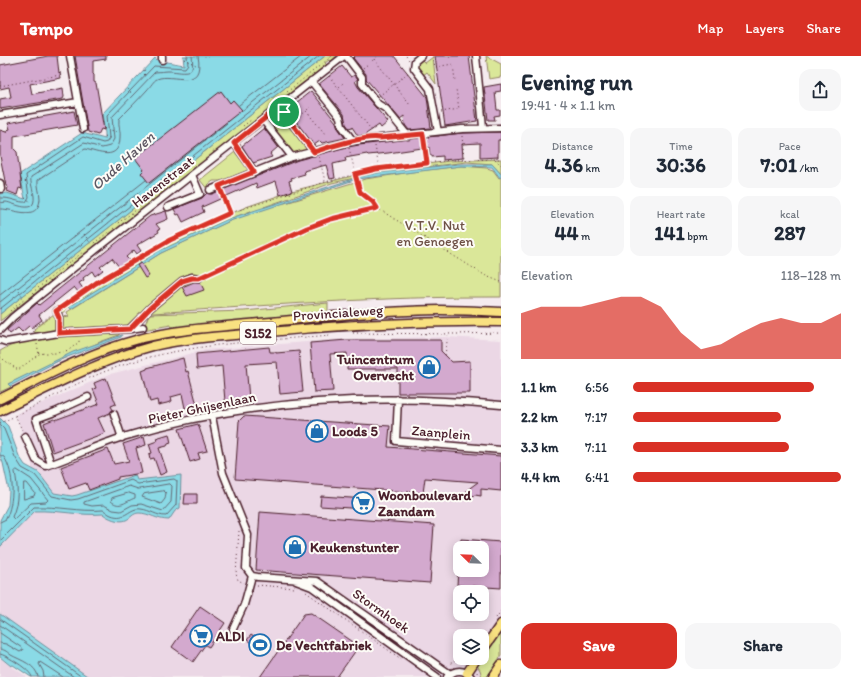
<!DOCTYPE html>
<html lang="en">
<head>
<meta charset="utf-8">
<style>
	body { margin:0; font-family:Itim,sans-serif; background:#f6f6f7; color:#1f2937; height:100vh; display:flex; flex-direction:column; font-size:15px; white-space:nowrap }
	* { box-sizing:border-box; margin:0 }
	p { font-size:13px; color:#747a83 }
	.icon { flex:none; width:22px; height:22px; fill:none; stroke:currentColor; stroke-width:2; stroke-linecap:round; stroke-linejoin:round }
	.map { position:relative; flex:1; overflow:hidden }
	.panel { display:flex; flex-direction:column; background:#fff; width:360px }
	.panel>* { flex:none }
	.needle { width:26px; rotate:293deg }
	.tools { position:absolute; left:453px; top:485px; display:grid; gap:8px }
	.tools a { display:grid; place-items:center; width:36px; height:36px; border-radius:8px; background:#fff; box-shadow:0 2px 10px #0003; font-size:20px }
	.pin { position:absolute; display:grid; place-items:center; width:34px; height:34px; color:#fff; margin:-17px; border:2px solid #fff; border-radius:50%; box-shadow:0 1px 4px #0007 }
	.round { display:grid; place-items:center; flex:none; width:42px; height:42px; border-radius:12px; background:#f6f6f7 }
	.overview { display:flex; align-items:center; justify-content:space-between; height:68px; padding:0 20px }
	h1 { font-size:22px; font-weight:700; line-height:30px }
	.figures { display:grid; grid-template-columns:repeat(3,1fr); gap:6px; height:68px; padding:4px 20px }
	.figures div { display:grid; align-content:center; border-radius:10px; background:#f6f6f7; text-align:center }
	.figures b { font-size:20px; font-weight:700 }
	.figures small { font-size:11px; font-weight:400 }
	.figures p { font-size:11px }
	.chart { height:112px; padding:8px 20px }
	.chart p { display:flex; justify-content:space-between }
	.chart svg { width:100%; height:72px; margin-top:4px; fill:#d93025; opacity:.7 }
	.primary-button { display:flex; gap:8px; margin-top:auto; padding:8px 20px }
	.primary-button a { flex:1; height:46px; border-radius:12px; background:#d93025; color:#fff; font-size:16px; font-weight:700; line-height:46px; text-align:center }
	.primary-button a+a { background:#f6f6f7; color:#1f2937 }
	ul { padding:0 20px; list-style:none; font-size:13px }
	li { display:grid; grid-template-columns:64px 48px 1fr; align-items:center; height:30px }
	li i { height:10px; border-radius:5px; background:#d93025 }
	header { display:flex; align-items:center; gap:24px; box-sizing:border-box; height:56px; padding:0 20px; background:#d93025; color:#fff }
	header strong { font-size:19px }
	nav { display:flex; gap:22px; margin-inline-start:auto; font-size:14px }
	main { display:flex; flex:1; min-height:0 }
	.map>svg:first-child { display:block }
</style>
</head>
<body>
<header>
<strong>Tempo</strong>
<nav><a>Map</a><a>Layers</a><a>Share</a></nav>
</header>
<main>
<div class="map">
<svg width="501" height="621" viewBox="0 0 501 621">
	<rect width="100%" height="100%" fill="#f5ebef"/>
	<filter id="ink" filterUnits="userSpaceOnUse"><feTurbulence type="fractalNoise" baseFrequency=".025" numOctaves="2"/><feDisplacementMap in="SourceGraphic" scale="8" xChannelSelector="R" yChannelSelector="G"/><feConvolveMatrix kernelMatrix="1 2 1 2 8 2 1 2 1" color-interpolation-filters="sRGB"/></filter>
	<g filter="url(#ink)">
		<path fill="#ebd7e5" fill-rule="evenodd" d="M445 281 501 284V621H84L0 563V487L33 453 32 408 16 358 110 318 205 294 344 283ZM460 492H482V514H460ZM460 536H482V558H460ZM460 580H482V602H460Z
			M0 602 27 621H0Z"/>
		<path fill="#dae799" stroke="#928362" d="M325 0H337L331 5 329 4 325 7 327 9 216 96 213 95 214 98 198 110 193 111V114L0 265V258Z
			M486 0 501 8V21L489 23Z
			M433 1 436 28 427 16 422 20 416 13V7L421 3 425 7Z
			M279 58 283 61 308 95 292 99 269 68Z
			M235 96 249 114 222 125H213L208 129 211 133 208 134 200 124Z
			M501 103V118L492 108 467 106 377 117 332 127 264 151 289 146 365 123 418 115 461 110 487 112 493 114 499 122 501 121V241C380 240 260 250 139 258L126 270 62 274V260L69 261 67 256 161 197 251 155C185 178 128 215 69 251L60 259 58 255 94 229 168 185 246 151 292 135 364 117 449 105Z
			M328 247V256L171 272V269L143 274 149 258 244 255Z
			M54 258 57 259 56 275 35 277 34 273Z
			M119 277V279L100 286 8 328 11 331 0 336V295C26 279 87 278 119 277Z
			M501 572V600L487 621H482L480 614 476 608 480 602H482V599Z"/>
		<path fill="#8adae6" stroke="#708f9b" d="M183 0H325L0 258V138L7 137 25 143 20 118 82 77 105 83V77L102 58 155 2 160 7 167 6 184 9Z
			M458 108H492L501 118V121L500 122 492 111 461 110 357 123 230 165 161 197 71 253 69 251 159 195 228 163 359 121 378 117Z
			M122 279 121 281 62 303 10 330 8 328 73 296Z
			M0 362 8 370 19 400 25 409 38 416 54 437 72 440 77 439 135 419 137 424 181 419 180 452 175 455 169 464C157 464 149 457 139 457 133 457 131 462 126 464 119 467 108 462 103 458 80 460 59 454 35 455L0 491V464L8 449 9 435 3 407 0 400Z
			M0 558 87 620 89 621H31L13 609 11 610 0 601Z"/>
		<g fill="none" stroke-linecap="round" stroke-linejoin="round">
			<path stroke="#646a76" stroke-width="1" d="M239 49 302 0
				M243 54 312 0
				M0 142C10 141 19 147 26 146L29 141 26 119 83 81 103 87 107 86 109 82 107 59 154 10 185 12 188 8 187 0
				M0 147C2 147 4 146 6 146 14 147 36 160 34 140 33 133 30 127 31 121L84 87 102 92 110 90 114 83 112 61 155 16C159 16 164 15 168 15 182 15 196 23 192 0
				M0 153C13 152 38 167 40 143 40 136 37 130 38 124L85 93C98 96 119 106 120 82 121 76 118 69 119 63 128 54 138 44 147 34 150 31 154 24 157 23 172 16 205 37 198 0
				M0 239 146 124
				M0 246 227 67
				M0 253 319 0
				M0 369 4 373 15 401 22 412 35 419 52 440 71 444 78 443 131 424 138 428 174 423 177 425 176 449 166 460C157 460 150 454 141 453 129 451 126 465 111 459 108 458 106 455 103 454 80 456 58 450 34 451L0 485
				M0 399 4 401C15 418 14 446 6 463L0 466
				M17 414 31 423 48 444 46 446 31 447 14 463 12 461C19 445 18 432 15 416Z
				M24 427H27L35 437 34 440 24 443Z
				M170 428 172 430 171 446 163 455 141 448 132 449 121 455 113 454 104 449 92 450 84 448V446L129 430 138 433Z
				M164 435 166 437 165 443 161 448 142 441 144 438Z
				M129 437 135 439V442C126 445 120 453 111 445L112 442Z
				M0 563 82 621
				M0 569 74 621
				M0 577 22 592 23 594 20 596 6 588 0 587
				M0 593C6 594 7 596 11 599 20 604 37 609 38 621
				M0 598C6 599 31 614 32 621
				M44 621 43 615 39 608 40 606 63 621"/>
		</g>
		<path fill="#d3a9ce" stroke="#4a1f2b" d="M48 0H57L59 17 60 16 61 22 30 28 32 38 63 32 64 41 63 43 0 53V43L11 41 9 31 0 33V9Z
			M75 0H106V3L93 5V18L94 19V26L96 27 104 74 101 73 98 79 88 76Z
			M355 0H394L427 41 431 72 409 74 405 69 404 60 400 63 366 23V18L353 2Z
			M435 0H469L477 65 445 70Z
			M342 10 351 21 355 19 358 23 355 25 358 31 388 66 381 72 379 69 366 78 367 79 358 80 352 71 349 72 346 68 344 58 319 28Z
			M501 28V35L495 36 497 54H500V59L494 60 495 64H488L484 31Z
			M221 35 230 47 233 44 242 54 149 127 141 117 144 114 135 102Z
			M311 35 336 66 338 72 345 82 322 87 320 85 314 89 287 54Z
			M74 55 77 69 14 80V93L17 96 22 133 19 132 17 139 7 135 8 131 6 130 0 100V74L6 76 7 74 10 73 8 67Z
			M264 72 278 91 270 98 272 101 253 107 242 90Z
			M501 76V84H498V101L480 102V87L462 88 463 102 443 104V100L432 101V99H430L429 91 388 97 368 99 367 98 345 102 346 105 333 108 335 122 330 123 326 109 308 114 304 115 305 118 291 122 292 124 289 125 292 135 280 139 276 125 257 132 256 127 202 151 204 156 183 166 179 158 177 159 174 153 202 142 207 137 212 138 298 104 343 92 359 89 462 77Z
			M166 155 168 163 156 168 160 173 158 174 159 176 137 189 141 195 137 198 134 194 126 201 129 204 120 212 112 202 100 211 103 214 95 220 92 215 83 222 84 224 79 227 84 234 79 237 74 231 39 259 42 264 31 272 29 270 22 276 18 272 10 278 7 274 37 247 39 249 150 160Z
			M141 207 149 220 145 222 137 209Z
			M194 226H200L204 234 187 240 182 231Z
			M347 284H441V295L452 306 470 305V337H398V313H347V297L330 298 333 335 314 336 310 287Z
			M269 291 270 296H276V297L299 295 303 336 280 338 277 306 246 308 249 343 225 345 222 310 197 313 196 298Z
			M183 302 186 316 188 315 197 349 185 352 182 338 171 341 172 345 167 347 158 349 157 344 150 346 142 315 147 313V312Z
			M106 322 116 348 111 350 113 354 110 357 98 362 105 377 53 396 44 367 54 363 55 364 99 348 93 333 96 332 94 327Z
			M244 360 390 370 388 391 501 400V435L481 433V440L475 439 470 441 467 438V434L478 426 425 422 423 437 235 423 239 365Z
			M198 368 207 395 198 397 200 403 190 406 179 373Z
			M169 378 171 387 168 388 167 390 159 392 167 416 160 419 154 402 150 403 149 398 152 397 149 388 157 385 156 382Z
			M144 381 146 389 136 392 142 417 118 421V423L89 434 86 427 69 433 61 411 108 393 114 408 129 405 123 388Z
			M185 438H197V448H184Z
			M321 440 366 443 365 453 320 450Z
			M260 456 434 469 430 527 256 514Z
			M461 483 501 486V532L457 529 458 514H482V492H460Z
			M200 550 225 567 209 591 205 589 193 606 172 591Z
			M311 557 359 590 337 621H260L304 558Z
			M251 579 267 590 263 595 247 584Z"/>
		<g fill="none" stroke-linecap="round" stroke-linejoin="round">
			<g stroke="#4a1f2b" stroke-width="9">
				<path id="minor" d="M70 0 83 73
					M162 0V4
					M346 0 362 21V28L378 48 386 53 408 80
					M421 0 415 5 414 12 430 33 438 76
					M476 0 483 71
					M311 25 340 61 342 70 353 85
					M279 51 314 96
					M0 59 78 46
					M263 64 292 101
					M234 87 254 115
					M0 127 1 133
					M210 134 292 101 353 85 462 73 501 72
					M168 151 200 138 192 119
					M57 255 59 262V277
					M130 273 143 271
					M0 274 13 261 97 193 344 0
					M0 284 6 286 59 277 130 273 150 252 182 225 192 221 199 222
					M398 343 396 385 501 394
					M114 358 122 382
					M212 360 223 417 248 479 246 512 252 520 258 521 317 525 450 618
					M25 380 36 404 46 410C72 401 97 389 123 381 244 344 375 337 501 349
					M51 408 36 363 55 356 88 341
					M296 525 312 531 437 621
					M233 573 244 549 252 520
					M447 621C455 613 464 613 471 621"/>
			</g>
			<g stroke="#4a1f2b" stroke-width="11">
				<path id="major" d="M0 343C45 320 90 296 139 283 178 273 219 271 259 267 319 261 380 255 440 254 461 254 481 255 501 256
					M0 355C50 331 100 304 153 290 188 282 224 280 259 277 339 269 420 265 501 266
					M482 595 501 568
					M467 617 477 602
					M493 621 501 609"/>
			</g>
			<path stroke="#4a1f2b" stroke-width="1" stroke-dasharray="1 3" stroke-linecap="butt" d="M406 0 409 4
				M433 0 435 11 453 8 455 25
				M184 3 196 9
				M374 3 410 49
				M363 12 378 0
				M144 14 145 21
				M329 20 373 76
				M0 30 66 18
				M339 31 343 27
				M127 33 131 37
				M287 36 332 0
				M379 40 408 17
				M307 54 310 51
				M441 56 459 53 456 33
				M297 63 306 55 326 79
				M243 70 251 64
				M104 72 117 76
				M105 80 112 83
				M462 80 464 103
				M423 84 427 106
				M375 90 379 112
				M349 92 360 136 373 145 377 152
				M319 101 325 125
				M495 103 501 109
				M21 124 27 126
				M221 135 230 156
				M25 142 30 145
				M118 167 143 149
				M84 178 91 188
				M94 187 114 172
				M66 207 64 205 67 202
				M65 210 83 196
				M206 219 307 172 331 163 377 152 486 220 501 226
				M17 232 23 241
				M32 237 61 213
				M62 251 96 227 170 184 230 157 325 126 376 113 452 104 501 103
				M10 255 25 243
				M33 276 32 273 51 259
				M353 277 457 278 501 277
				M37 288 39 298
				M445 299 448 279
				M0 301 18 314 39 298 45 297H57L69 294 79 286V282
				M15 359 22 374
				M0 367C37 351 71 328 109 314 179 287 256 286 330 279
				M239 475 236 518 238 524 244 527
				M257 529 295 532
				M306 536 401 603
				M496 562 501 555
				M447 609 455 605 466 606
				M477 616 478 621"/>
			<use href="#minor" stroke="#fdfcf7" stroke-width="6"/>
			<use href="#major" stroke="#f9e181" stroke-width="8"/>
		</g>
	</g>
	<g fill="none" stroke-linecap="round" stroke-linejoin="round" filter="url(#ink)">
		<g stroke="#fff" stroke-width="8">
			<path id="route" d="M279 51 314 96C328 91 367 79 380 82L423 78 427 107 376 113 355 118 360 136 373 146 377 152 331 163 307 172 199 222H192L182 225 150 252 130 273 59 277V262L56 255 96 227 170 184 230 157 219 130 254 116 234 87Z"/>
		</g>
		<use href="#route" stroke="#d93025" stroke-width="5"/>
	</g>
	<defs>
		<g id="shop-ring" transform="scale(1.15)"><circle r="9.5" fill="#fdfcf7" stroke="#1f6fb2" stroke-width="1.5"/><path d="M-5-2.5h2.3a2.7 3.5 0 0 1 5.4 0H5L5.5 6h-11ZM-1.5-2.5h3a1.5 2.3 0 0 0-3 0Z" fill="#1f6fb2"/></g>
		<g id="supermarket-ring" transform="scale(1.15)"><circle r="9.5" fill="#fdfcf7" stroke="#1f6fb2" stroke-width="1.5"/><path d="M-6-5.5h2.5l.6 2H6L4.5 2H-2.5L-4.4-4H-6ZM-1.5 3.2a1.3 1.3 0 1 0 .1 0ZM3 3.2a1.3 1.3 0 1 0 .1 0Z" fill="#1f6fb2"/></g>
		<g id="stadium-ring" transform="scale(1.15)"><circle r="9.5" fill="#fdfcf7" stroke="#1f6fb2" stroke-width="1.5"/><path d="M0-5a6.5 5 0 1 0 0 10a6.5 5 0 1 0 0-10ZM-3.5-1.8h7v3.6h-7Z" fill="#1f6fb2"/></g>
	</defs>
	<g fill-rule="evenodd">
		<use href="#shop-ring" x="429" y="311"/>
		<use href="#shop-ring" x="317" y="375"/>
		<use href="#supermarket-ring" x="363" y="447"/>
		<use href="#shop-ring" x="295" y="491"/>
		<use href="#supermarket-ring" x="201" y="580"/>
		<use href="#stadium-ring" x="260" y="589"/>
	</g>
	<g text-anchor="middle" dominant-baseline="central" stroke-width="4" stroke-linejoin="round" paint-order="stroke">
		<rect fill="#fdfcf7" stroke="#806168" stroke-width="1" x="240" y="266" width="36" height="22" rx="3"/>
		<g font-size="13" font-weight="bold" fill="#4a1f2b">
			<text x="258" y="277">S152</text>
		</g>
		<g font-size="14" fill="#4a1f2b" stroke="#fdfcf7">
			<text transform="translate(163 126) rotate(-38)">Havenstraat</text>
			<text transform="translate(338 257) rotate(-4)">Provincialeweg</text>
			<text transform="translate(202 352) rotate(-12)">Pieter Ghijsenlaan</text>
			<text transform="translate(441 377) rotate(5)">Zaanplein</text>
			<text transform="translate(381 555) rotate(35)">Stormhoek</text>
		</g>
		<g font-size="14" fill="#6e5146" stroke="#fdfcf7">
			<text x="435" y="169">V.T.V. Nut<tspan x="435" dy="16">en Genoegen</tspan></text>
		</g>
		<g font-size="14" font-weight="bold" fill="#4a1f2b" stroke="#fdfcf7" text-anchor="start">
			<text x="414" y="303" text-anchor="end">Tuincentrum<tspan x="414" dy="16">Overvecht</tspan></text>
			<text x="332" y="375">Loods 5</text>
			<text x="378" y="439">Woonboulevard<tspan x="378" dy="16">Zaandam</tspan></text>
			<text x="310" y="491">Keukenstunter</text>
			<text x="216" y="580">ALDI</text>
			<text x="276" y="589">De Vechtfabriek</text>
		</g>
		<g font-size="15" font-style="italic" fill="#5d5763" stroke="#fdfcf7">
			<text transform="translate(123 105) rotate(-42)">Oude Haven</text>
		</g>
	</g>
</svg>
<div class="tools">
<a><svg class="needle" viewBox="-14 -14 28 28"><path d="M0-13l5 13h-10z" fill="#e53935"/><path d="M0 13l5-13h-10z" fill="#747a83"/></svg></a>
<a><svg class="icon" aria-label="locate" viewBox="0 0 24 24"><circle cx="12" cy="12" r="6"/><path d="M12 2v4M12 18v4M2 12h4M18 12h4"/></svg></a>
<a><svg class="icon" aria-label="layers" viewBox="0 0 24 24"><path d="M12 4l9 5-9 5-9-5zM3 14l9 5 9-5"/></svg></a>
</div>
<div class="pin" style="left:284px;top:56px;background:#1e9e55"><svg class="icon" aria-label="arrive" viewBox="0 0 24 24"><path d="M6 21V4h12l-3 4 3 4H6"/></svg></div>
</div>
<section class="panel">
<div class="overview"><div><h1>Evening run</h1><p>19:41 · 4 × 1.1 km</p></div><a class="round"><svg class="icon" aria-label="share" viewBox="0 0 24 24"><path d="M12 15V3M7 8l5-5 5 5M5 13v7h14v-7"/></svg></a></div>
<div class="figures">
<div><p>Distance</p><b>4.36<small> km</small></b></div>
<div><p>Time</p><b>30:36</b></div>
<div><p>Pace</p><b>7:01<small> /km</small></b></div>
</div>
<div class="figures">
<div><p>Elevation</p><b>44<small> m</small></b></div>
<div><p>Heart rate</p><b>141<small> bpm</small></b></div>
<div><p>kcal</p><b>287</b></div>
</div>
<div class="chart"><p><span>Elevation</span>118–128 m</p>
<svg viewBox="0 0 160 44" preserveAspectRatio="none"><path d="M0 44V16L10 12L20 12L30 12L40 9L50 6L60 6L70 12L80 28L90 38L100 35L110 28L120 22L130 19L140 22L150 22L160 16V44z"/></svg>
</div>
<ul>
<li><b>1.1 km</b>6:56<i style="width:87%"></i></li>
<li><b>2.2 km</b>7:17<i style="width:71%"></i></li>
<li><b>3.3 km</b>7:11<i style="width:75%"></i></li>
<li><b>4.4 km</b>6:41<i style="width:100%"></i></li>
</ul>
<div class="primary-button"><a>Save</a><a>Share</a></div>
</section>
</main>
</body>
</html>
